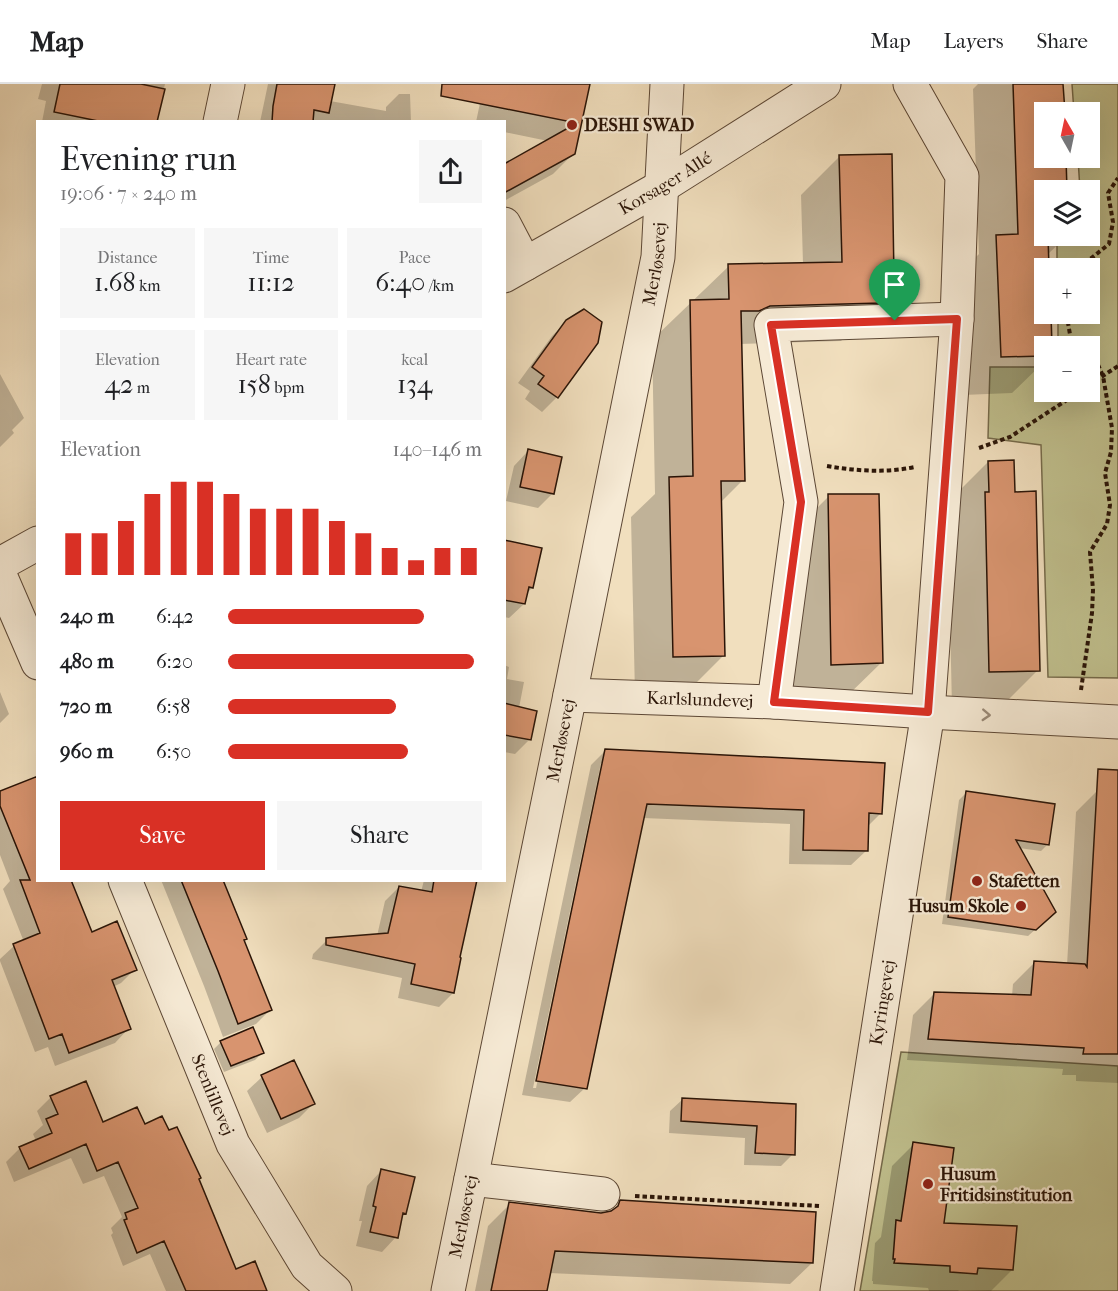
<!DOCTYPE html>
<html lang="en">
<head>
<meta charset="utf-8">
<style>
	body { margin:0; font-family:"IM FELL French Canon",serif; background:#f6f6f6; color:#202124; height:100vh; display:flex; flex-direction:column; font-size:22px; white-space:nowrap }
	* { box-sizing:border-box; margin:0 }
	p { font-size:20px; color:#757577 }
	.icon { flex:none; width:33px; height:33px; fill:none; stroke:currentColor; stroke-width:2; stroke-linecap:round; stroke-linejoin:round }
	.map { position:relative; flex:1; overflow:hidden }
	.details { position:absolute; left:36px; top:36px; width:470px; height:762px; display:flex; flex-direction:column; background:#fff; border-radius:0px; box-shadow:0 6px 24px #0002 }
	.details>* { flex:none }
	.needle { width:39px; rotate:351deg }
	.fabs { position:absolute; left:1034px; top:18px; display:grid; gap:12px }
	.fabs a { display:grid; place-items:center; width:66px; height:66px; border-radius:0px; background:#fff; box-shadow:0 6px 24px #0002; font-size:30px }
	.pin { position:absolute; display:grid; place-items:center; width:51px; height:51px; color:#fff; margin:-62px -26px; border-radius:50% 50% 50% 0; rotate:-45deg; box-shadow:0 0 6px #0007 }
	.pin .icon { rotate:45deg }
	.round { display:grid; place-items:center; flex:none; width:63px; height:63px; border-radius:0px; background:#f6f6f6 }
	.overview { display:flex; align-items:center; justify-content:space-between; height:102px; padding:0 24px }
	h1 { font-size:33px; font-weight:600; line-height:45px }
	.figures { display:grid; grid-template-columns:repeat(3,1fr); gap:9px; height:102px; padding:6px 24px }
	.figures div { display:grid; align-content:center; border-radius:0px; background:#f6f6f6; text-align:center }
	.figures b { font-size:26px; font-weight:600 }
	.figures small { font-size:16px; font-weight:400 }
	.figures p { font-size:16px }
	.chart { height:168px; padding:12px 24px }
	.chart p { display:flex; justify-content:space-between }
	.chart svg { width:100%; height:108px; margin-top:6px; stroke:#d93025; stroke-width:6 }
	.action { display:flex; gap:12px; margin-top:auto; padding:12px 24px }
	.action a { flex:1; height:69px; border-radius:0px; background:#d93025; color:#fff; font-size:24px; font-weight:600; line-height:69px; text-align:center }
	.action a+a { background:#f6f6f6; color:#202124 }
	ul { padding:0 24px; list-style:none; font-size:20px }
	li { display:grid; grid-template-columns:96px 72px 1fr; align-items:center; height:45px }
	li i { height:15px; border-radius:8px; background:#d93025 }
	header { display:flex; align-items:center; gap:36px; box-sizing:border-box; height:84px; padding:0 30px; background:#fff; border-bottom:2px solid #e0e0e0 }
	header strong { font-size:28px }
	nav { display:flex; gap:33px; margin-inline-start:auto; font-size:21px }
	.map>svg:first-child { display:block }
</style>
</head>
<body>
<header>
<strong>Map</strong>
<nav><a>Map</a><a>Layers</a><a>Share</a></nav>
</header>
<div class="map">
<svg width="1118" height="1207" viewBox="0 0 1118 1207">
	<rect width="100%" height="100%" fill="#f1dfbe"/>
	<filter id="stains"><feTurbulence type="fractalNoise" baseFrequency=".00333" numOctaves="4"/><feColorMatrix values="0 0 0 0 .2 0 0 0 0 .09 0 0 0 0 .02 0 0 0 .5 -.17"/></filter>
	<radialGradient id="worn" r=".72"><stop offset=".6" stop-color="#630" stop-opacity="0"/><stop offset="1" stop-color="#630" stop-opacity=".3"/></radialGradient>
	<path fill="#c0c08e" stroke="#756a4a" stroke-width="1.5" d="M1072 0H1118V594L1048 593 1041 361 988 354 990 283H1044V308H1089V262H1058V230H1089V184H1057V159L1083 153V152H1089V106H1080L1078 74H1089V28H1074Z
		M901 968 1118 982V1207H860Z"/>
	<path fill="#0003" fill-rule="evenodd" d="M42 0H165L156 38H42L46 17 38 15Z
		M268 0H334L330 17 386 27V23L399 10H410L411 38H260Z
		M484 0H588L574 69 553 90 504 117V82L548 57 504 48V38H476Z
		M978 0H1062L1063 28H1044V74H1065L1066 106H1044V152H1067L1047 171 1048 184H1044V230H1050L1051 262H1044V278L1012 309 963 311 958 191 979 170 973 5Z
		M840 72 893 194 880 207V218L841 257 740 260 743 396 720 419 724 571 685 610 635 611 631 433 655 410 652 256 729 182 803 180 801 111Z
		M567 237 596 258 556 314 542 328 525 315 530 307 518 299 552 252Z
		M0 290 24 334 12 346 14 349 0 363Z
		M528 367 553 409 538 424 506 417 514 382Z
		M988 378 1014 409 1038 586 1001 623 952 624 948 447 951 415Z
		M829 412 881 579 842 617 793 619 790 451Z
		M504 457 532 504 526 510 524 520 509 534 504 533Z
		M504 581 509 583 507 595 524 598 519 624 530 655 515 670 504 668Z
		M0 608 9 630 0 639Z
		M606 666 881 729 867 743 866 767 851 781 789 780 790 740 643 734 585 1004 570 1018 522 1011 591 681ZM601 679H604L536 1004H533Z
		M1097 707 1118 708V999L1076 997V991H1062L1063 985 907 976 913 931 935 909 1012 912 1013 900 1034 879 1067 881 1076 728Z
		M0 709 38 796H74L71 801 91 850 135 885 121 899 113 903 129 944 115 959 55 982 48 963 35 968 0 877V875L14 862 24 858 3 805 10 797 0 771Z
		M966 709 1048 760 1041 767 1019 764 1047 835 1028 852 942 840 959 716Z
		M161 796H219L245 855 242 858 270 926 256 940 223 953 204 902Z
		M424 796H475L458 874 453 909 439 923 398 914 402 894 312 875 313 870 327 856 377 852 385 817 399 803 421 808Z
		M221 958 262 969 255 976 224 988 214 965Z
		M294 978 313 1020 299 1034 267 1049 247 1007 262 993Z
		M51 1013 102 1040 144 1042 198 1095 236 1187 266 1207H166L150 1170 123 1182 111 1151 113 1149 111 1144 122 1133 104 1092 83 1100 71 1074 14 1098 6 1078 20 1064 36 1057 33 1050 43 1041 37 1027Z
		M683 1015 795 1022 793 1070 781 1082 744 1081 745 1054 669 1049 670 1027Z
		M914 1060 942 1140 1012 1186 991 1207 959 1206 958 1207H929L928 1204 873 1200V1197H872L875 1159 881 1153 892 1082Z
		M381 1087 405 1129 401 1133 396 1153 382 1168 356 1162 362 1137H359L367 1102Z
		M621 1118 812 1179 790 1200 549 1189 545 1207H475L488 1142 510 1120 601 1130 610 1129Z"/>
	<path fill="#d8946f" stroke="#2a1407" stroke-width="1.5" d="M60 0H141L165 5 157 38H103L54 28Z
		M277 0H335L329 29 314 26 313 38H272L273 22Z
		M442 0H590L575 70 504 109V80L577 39 441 12Z
		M1013 0H1063L1065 28H1044V74H1066L1067 106H1044V152H1069H1048L1049 184H1044V230H1051L1052 262H1044V272L1001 273 996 151 1018 150Z
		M892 70 894 194 881 195V219L770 222 759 227H741L745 397H721L725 572 673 573 669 393 693 392 690 216 729 215 728 180 842 178 839 71Z
		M584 225 602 238 598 259 558 314 538 300 544 292 532 283 566 236Z
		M528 365 562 373 554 410 520 403Z
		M1014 376 1015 408 1036 407 1040 587 989 588 985 408H989L988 377Z
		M828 410H879L883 579 831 581Z
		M504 456 542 464 533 504 529 503 525 520 504 516Z
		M504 619 537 627 531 656 504 651Z
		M605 665 885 679 882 730 869 729 868 767 803 766 804 726 647 720 587 1005 536 997Z
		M1098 685 1118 686V970H1083L1084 964 928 955 934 908 1031 911 1034 877 1085 880 1087 883Z
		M38 692V796H71L92 848 117 837 137 886 112 896 131 945 69 969 62 950 49 955 13 860 40 849 20 796H30L0 722V707Z
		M966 707 1055 720 1049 761 1016 756 1056 828 1036 846 948 833Z
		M181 796H223L247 855 244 856 272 926 238 940 218 887Z
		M434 796H477L460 873 461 874 454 909 411 900 415 880 326 861V854L388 849 399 802 432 808Z
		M253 943 264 969 231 982 220 957Z
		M294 976 315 1020 281 1035 261 991Z
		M86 997 103 1038 137 1023 145 1040 162 1032 169 1046 177 1043 201 1094 199 1095 236 1185 255 1177 267 1207H186L164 1157 137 1169 124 1136 127 1135 125 1129 138 1124 118 1078 97 1087 86 1060 29 1085 19 1063 52 1049 46 1035 58 1030 50 1012Z
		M682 1014 796 1020 795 1071 755 1069 757 1042 681 1037Z
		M913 1058 954 1064 944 1139 1017 1142 1013 1186 978 1184 977 1190 950 1188V1182L894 1179 895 1175H893L896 1136 901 1137Z
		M381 1085 415 1093 406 1130 403 1129 398 1154 370 1148 376 1123 373 1122Z
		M620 1116 816 1128 813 1179 555 1167 547 1207H491L509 1118 601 1129 611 1127 618 1122Z"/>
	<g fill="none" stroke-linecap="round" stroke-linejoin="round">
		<g stroke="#5c4735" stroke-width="35">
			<g id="minor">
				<path d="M220 38 228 0"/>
				<path d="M504 140 525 180"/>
				<path id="s1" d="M504 192 661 103 824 0"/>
				<path d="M0 480 38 459"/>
				<path d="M0 491 38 579"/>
				<path id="s2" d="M570 611 774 618 928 628 1118 638"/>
				<path d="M774 618 801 418 771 241 957 235"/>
				<path id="s3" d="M125 796 233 1060 307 1182 335 1207"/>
				<path d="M471 1095 603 1110"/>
				<path id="s4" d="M448 1207 570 611 658 173 667 0"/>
				<path id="s5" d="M837 1207 928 628 957 235 962 92 910 0"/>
			</g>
		</g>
		<path stroke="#2a1407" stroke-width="4" stroke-dasharray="4.5 3" stroke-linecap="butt" d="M1079 184 1109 160 1113 138 1108 109 1118 94
			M1069 230 1068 239 1071 256 1080 262
			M1089 301 1118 282
			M979 364 1010 353 1079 308
			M827 382C856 387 886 389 915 383
			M1081 606 1092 529 1093 506 1090 468 1107 440 1110 421 1105 389 1111 368 1112 344 1103 292 1095 274 1089 269
			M635 1112 819 1122"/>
		<use href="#minor" stroke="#f6ead5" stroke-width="33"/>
	</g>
	<defs><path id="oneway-chevron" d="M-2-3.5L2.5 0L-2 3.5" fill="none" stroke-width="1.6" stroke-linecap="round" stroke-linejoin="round" transform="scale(1.5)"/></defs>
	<use stroke="#9a8a78" href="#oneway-chevron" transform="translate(986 631) rotate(3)"/>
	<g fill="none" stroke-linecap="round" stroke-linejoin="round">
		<g stroke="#fff" stroke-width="12">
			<path id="route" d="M957 235 928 628 774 618 801 418 771 241Z"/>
		</g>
		<use href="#route" stroke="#d93025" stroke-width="8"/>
	</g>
	<g fill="#8f2418" stroke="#f6ead5" stroke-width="2">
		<circle cx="572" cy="41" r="6"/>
		<circle cx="977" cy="797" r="6"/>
		<circle cx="1021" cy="822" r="6"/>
		<circle cx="928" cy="1100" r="6"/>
	</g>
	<g text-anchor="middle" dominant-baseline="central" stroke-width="4.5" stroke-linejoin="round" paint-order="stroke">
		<g font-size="18" font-weight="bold" fill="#2a1407" stroke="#f6ead5" text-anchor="start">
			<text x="584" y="41">DESHI SWAD</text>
			<text x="989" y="797">Stafetten</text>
			<text x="1009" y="822" text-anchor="end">Husum Skole</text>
			<text x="940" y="1090">Husum<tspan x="940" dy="21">Fritidsinstitution</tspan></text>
		</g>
		<g font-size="18" fill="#2a1407" stroke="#f6ead5">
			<text stroke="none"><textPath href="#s1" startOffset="186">Korsager Allé</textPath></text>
			<text stroke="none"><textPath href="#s4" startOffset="1048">Merløsevej</textPath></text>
			<text stroke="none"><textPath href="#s2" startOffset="130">Karlslundevej</textPath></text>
			<text stroke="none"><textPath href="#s4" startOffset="562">Merløsevej</textPath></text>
			<text stroke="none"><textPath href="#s5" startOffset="292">Kyringevej</textPath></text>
			<text stroke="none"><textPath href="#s3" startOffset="232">Stenlillevej</textPath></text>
			<text stroke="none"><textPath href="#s4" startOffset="76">Merløsevej</textPath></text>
		</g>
	</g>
	<rect width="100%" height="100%" filter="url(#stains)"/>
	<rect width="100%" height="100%" fill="url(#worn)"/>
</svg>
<div class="fabs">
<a><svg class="needle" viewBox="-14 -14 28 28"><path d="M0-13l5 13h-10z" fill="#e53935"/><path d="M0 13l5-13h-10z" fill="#757577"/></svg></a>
<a><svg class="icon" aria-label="layers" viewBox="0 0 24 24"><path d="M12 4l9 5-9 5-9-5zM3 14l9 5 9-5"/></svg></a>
<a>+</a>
<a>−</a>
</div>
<div class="pin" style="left:895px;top:237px;background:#1e9e55"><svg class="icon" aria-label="arrive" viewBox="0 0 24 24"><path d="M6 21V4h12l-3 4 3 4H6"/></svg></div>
<section class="details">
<div class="overview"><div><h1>Evening run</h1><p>19:06 · 7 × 240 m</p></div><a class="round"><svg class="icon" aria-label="share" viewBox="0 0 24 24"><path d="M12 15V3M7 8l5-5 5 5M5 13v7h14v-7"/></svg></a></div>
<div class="figures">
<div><p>Distance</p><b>1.68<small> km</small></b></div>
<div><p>Time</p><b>11:12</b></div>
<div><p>Pace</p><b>6:40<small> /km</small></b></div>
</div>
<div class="figures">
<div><p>Elevation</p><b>42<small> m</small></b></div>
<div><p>Heart rate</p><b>158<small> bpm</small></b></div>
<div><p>kcal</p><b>134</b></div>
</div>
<div class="chart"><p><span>Elevation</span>140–146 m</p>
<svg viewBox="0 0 160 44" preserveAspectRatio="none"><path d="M5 44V27M15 44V27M25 44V22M35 44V11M45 44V6M55 44V6M65 44V11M75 44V17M85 44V17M95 44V17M105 44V22M115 44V27M125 44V33M135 44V38M145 44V33M155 44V33"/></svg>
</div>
<ul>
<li><b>240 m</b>6:42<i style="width:77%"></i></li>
<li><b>480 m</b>6:20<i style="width:97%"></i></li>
<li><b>720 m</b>6:58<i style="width:66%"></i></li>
<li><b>960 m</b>6:50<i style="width:71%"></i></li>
</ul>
<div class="action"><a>Save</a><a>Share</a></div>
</section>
</div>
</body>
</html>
